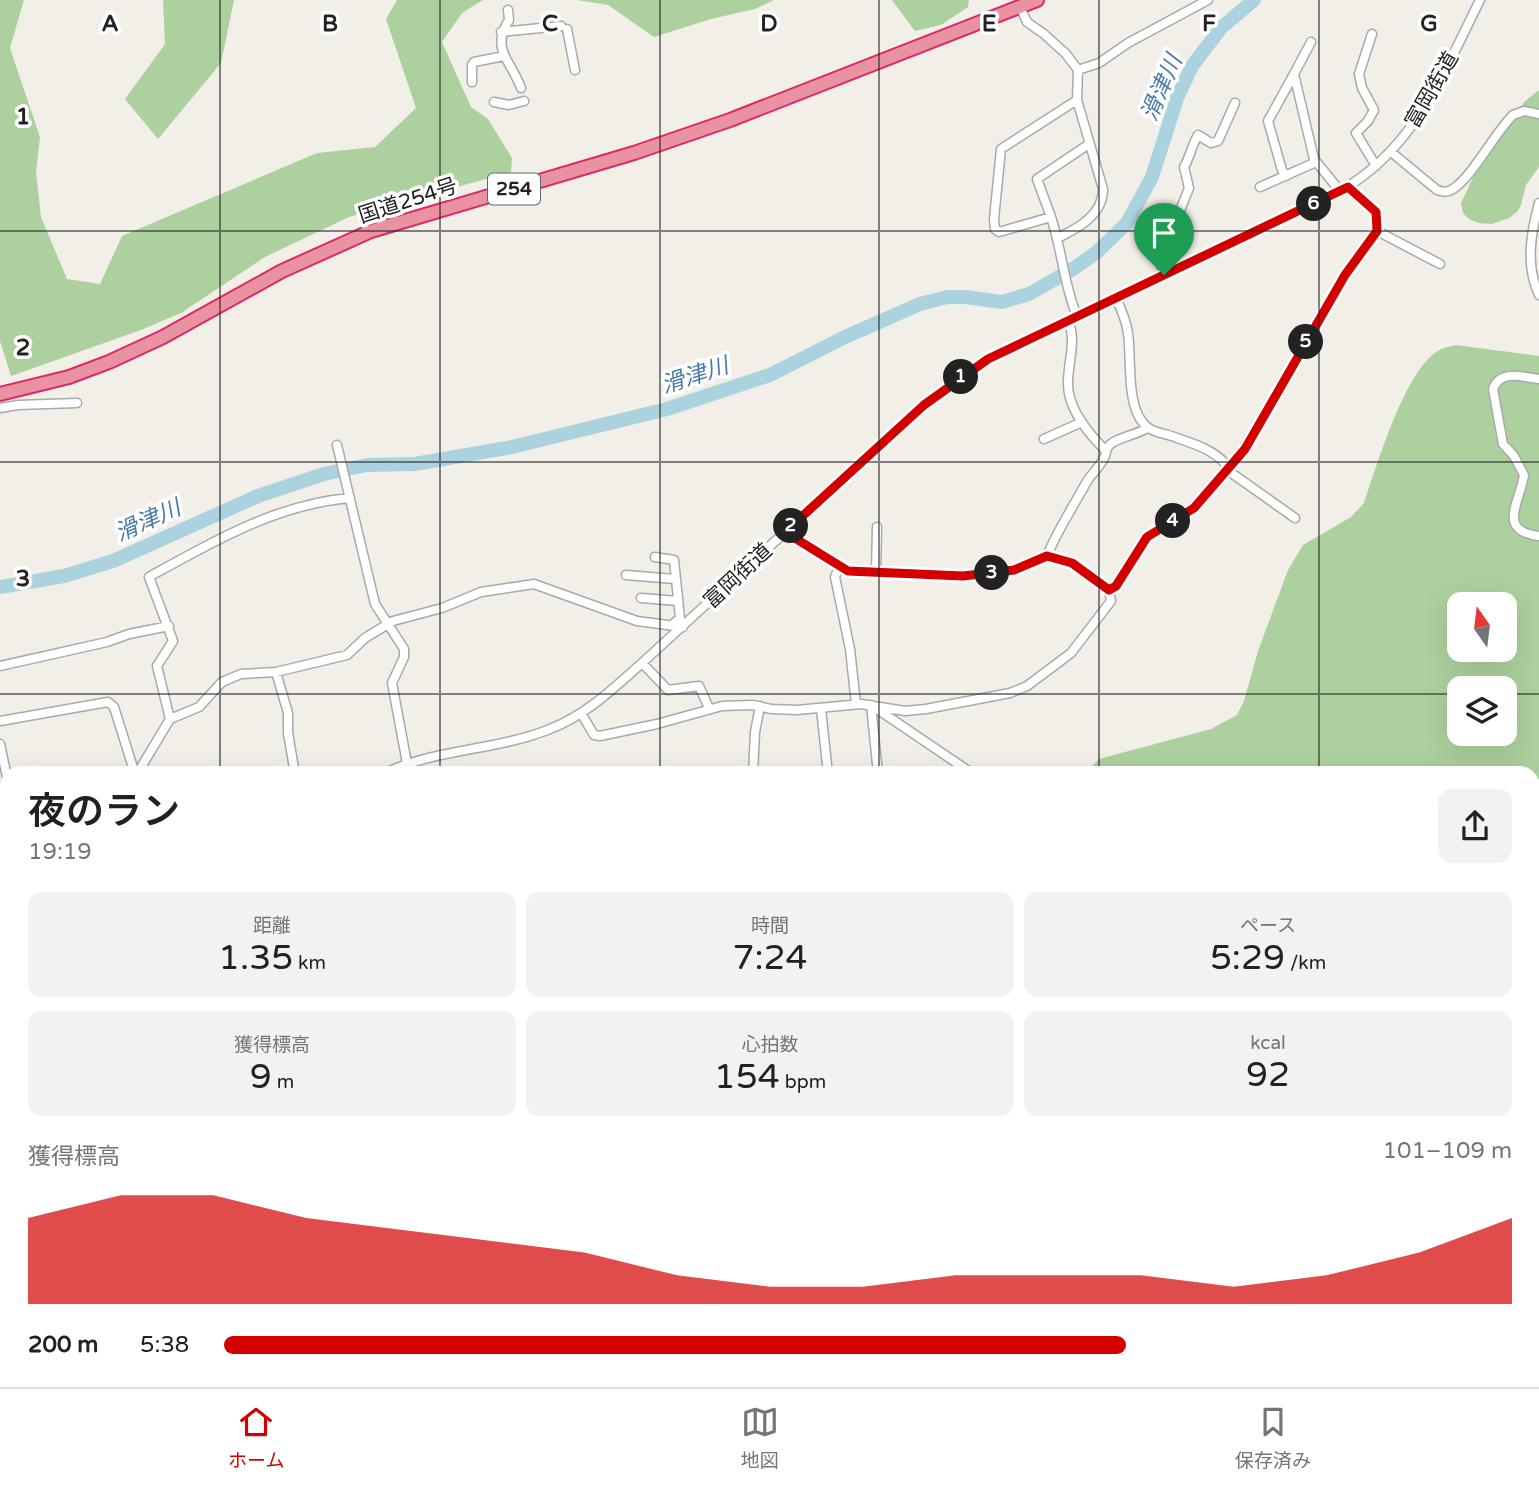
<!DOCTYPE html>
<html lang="ja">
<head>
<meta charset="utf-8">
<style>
	body { margin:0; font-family:"Varela Round","Noto Sans JP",sans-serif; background:#f2f2f2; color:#202124; height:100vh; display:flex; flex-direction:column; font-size:26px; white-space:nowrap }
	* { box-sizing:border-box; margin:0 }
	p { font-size:23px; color:#757577 }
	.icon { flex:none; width:38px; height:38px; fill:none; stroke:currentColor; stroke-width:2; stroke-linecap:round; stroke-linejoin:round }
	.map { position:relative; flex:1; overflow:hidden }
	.drawer { position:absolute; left:0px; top:766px; width:1540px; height:621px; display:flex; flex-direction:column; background:#fff; border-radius:21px 21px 0 0; box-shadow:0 7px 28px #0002 }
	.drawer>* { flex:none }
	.needle { width:46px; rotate:346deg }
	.buttons { position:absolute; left:1447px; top:592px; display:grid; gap:14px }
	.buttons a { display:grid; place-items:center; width:70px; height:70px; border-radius:14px; background:#fff; box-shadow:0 7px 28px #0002; font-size:35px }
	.pin { position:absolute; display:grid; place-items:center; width:60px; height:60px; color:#fff; margin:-72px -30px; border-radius:50% 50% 50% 0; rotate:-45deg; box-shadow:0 0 7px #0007 }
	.pin .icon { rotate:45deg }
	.km { position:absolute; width:35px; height:35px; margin:-18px; border-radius:50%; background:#222; color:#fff; font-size:19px; line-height:35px; text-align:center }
	.round { display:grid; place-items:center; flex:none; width:74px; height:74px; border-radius:14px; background:#f2f2f2 }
	.summary { display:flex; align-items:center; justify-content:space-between; height:119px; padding:0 28px }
	h1 { font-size:38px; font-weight:600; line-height:52px }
	.figures { display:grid; grid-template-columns:repeat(3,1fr); gap:10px; height:119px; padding:7px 28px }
	.figures div { display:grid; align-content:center; border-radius:14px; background:#f2f2f2; text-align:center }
	.figures b { font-size:35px; font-weight:600 }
	.figures small { font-size:19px; font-weight:400 }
	.figures p { font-size:19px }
	.chart { height:196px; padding:14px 28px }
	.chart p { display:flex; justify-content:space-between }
	.chart svg { width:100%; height:126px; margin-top:7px; fill:#d40000; opacity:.7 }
	ul { padding:0 28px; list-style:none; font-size:23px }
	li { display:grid; grid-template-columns:112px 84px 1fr; align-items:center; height:52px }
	li i { height:18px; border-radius:9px; background:#d40000 }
	.tabs { display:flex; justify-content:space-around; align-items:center; height:98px; border-top:2px solid #e0e0e0; background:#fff; font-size:19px; color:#757577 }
	.tabs a { display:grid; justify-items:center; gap:4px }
	.tabs .on { color:#d40000 }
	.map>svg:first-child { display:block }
</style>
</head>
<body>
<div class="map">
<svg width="1539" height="1387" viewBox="0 0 1539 1387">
	<rect width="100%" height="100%" fill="#f2efe9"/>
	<path fill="#eef0d5" d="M0 1338 7 1340V1381H181L207 1387H0Z"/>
	<path fill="#add19e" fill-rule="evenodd" d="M0 0H24L10 48 40 137 36 172 41 217 67 279 100 284 122 236 317 153 375 147 416 108 386 19 397 0H483L462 13 442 42 471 107 488 119 512 158 511 172 349 217 265 257 181 313 141 330 11 376 0 341Z
		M163 0H234L221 63 158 139 125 99 165 44Z
		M577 0H774L755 9 711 19 654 37 608 5Z
		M892 0H969L968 7 941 25 915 31Z
		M1539 90V167L1526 185 1521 205 1517 212 1509 218 1492 224 1478 223 1469 219 1463 213 1461 203 1480 163 1525 101Z
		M1456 345 1539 356V1352L1534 1365 1536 1387H1429L1435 1381H1533V774H1084L1099 759 1211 729 1237 715 1244 701 1258 651 1288 570 1303 545 1351 517 1364 503C1377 465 1404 374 1436 352 1442 348 1450 346 1456 345ZM1460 604H1505V649H1460ZM1460 688H1505V733H1460Z
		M365 1381H810L809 1387H370Z"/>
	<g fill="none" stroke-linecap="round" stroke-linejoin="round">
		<path stroke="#aad3df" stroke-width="2.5" d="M241 1381 255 1385
			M187 1387 205 1381"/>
		<path stroke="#aad3df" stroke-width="14" d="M0 587 64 576 113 561 258 496 324 474 367 465 415 464 512 447 667 409 770 375 845 337 920 304 947 297H965L1002 302 1029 294 1073 269 1097 252 1127 223 1152 177 1177 98 1192 66 1221 28 1254 0"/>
		<g stroke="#a9a9a9" stroke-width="11">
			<path id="minor" d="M1020 7 1027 22 1044 34 1066 54 1078 70 1077 100 1103 189C1103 215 1078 228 1058 238
				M508 10 509 20C490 50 511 60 521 88
				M567 29 575 70
				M501 32 561 26
				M1372 34 1359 74 1362 88 1374 110 1368 121 1356 133 1376 166
				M1311 42 1294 74 1314 159 1340 191
				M1078 70 1099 63 1128 43 1208 0
				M472 82V65L474 62 504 56
				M1077 100 1001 149 994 219 995 229 999 232 1051 217C1062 250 1064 286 1077 316
				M494 102 509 105 524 101
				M1391 152 1437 190C1443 192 1447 193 1453 189 1472 177 1494 134 1513 115L1524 111 1539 114
				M1286 176 1282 170 1268 121 1294 74
				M1260 187 1316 162
				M1539 203C1531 233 1525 265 1539 295
				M1051 217 1037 179 1089 144
				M1377 231 1440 264
				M1164 275 1160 261 1189 188 1184 167C1190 157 1192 145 1198 135L1211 143 1218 141 1235 103
				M1116 298C1121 309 1127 322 1128 334 1132 359 1125 409 1147 427 1154 433 1168 434 1177 438 1195 444 1223 453 1230 472L1295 518
				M1068 321C1077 339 1068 362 1068 382 1067 408 1088 433 1105 450
				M1539 379C1523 377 1500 369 1493 389L1503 444 1514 456 1524 475C1520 502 1496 531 1539 536
				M0 408 18 405 77 403
				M1044 439 1082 422
				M337 445 375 604 404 649V657L392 683 406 758 407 774
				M1047 556C1057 531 1073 507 1086 483 1091 474 1101 466 1105 456 1107 450 1106 447 1112 443 1123 436 1136 435 1147 428
				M655 557 674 560 680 618 673 624
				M839 567 835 577 850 649 856 704
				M876 572 877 527
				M626 575 675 579
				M1109 590 1121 580 1147 537 1194 508 1246 449 1345 275 1377 231 1376 212 1348 187
				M641 598 678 601
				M642 663 668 690 699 686 709 708
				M0 666 107 642 129 634 169 626
				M276 672 288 713V733L295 774
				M871 705 878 774
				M821 709 828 774
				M877 709 973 774
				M581 713 594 735 600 736 657 724 722 706 753 705 771 709 797 710 861 704 905 711 926 709 1010 693 1027 686 1071 653 1111 601 1109 590 1072 563 1047 556 1014 570 963 576 847 571 785 532
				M170 719 157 666 173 641 149 577C212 542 277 504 350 498
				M0 721 108 702 114 707 135 774
				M0 744 7 777
				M137 774 170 719 199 707 222 682 241 674 276 672 347 655 365 638 393 621 442 608 481 592 534 584 637 621 683 627
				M383 774C436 748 496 751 550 729 586 715 614 688 642 663L924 405 988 359 1340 191C1414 150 1444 72 1480 0
				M753 774 755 732 760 706
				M0 917 7 915
				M0 980 7 1003
				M0 1083 7 1081
				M0 1235 7 1233
				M1533 1253 1539 1250
				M0 1262 7 1260
				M0 1276 7 1296
				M7 1316V1330
				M24 1381 26 1387
				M394 1381 400 1387
				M1020 1381 1024 1385 1042 1381
				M1117 1381 1119 1387
				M1168 1381 1169 1387
				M1312 1381 1313 1387
				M201 1387 220 1381
				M822 1387V1381
				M1189 1387 1219 1381
				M1367 1387 1369 1381
				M1409 1387 1413 1381"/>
		</g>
		<g stroke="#a06b00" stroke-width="14">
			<path id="major" d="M0 1306 7 1309
				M258 1381 281 1387"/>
		</g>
		<g stroke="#dc2a67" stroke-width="16">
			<path id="highway" d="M0 394 69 377 109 362 163 337 282 271 371 231 634 153 730 120 1037 0"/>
		</g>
		<use href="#minor" stroke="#fff" stroke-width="8"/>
		<use href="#major" stroke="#fcd6a4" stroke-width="10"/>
		<use href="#highway" stroke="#e892a2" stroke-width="12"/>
	</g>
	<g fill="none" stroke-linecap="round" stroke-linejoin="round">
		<g stroke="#fff" stroke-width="14">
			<path id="route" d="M1348 187 1376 212 1377 231 1345 275 1245 449 1194 508 1147 537 1116 586 1109 590 1072 563 1047 556 1014 570 963 576 848 571 785 532 924 405 988 359Z"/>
		</g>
		<use href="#route" stroke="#d40000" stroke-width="9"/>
	</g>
	<path fill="none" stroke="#222" stroke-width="2" stroke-opacity="0.55" d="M220 0V774M440 0V774M660 0V774M879 0V774M1099 0V774M1319 0V774M0 231H1539M0 462H1539M0 694H1460M1505 694H1539M0 925H7M1533 925H1539M0 1156H7M1533 1156H1539M220 1381V1387M440 1381V1387M660 1381V1387M879 1381V1387M1099 1381V1387M1319 1381V1387"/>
	<g text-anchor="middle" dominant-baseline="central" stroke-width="7" stroke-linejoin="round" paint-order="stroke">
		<rect fill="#fff" stroke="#646464" stroke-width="2" x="488" y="173.5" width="52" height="31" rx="5"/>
		<g font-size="19" font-weight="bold" fill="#222">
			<text x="514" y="189">254</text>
		</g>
		<g font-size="21" fill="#222" stroke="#fff">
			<text transform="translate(1432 90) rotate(-60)">富岡街道</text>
			<text transform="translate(408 201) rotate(-18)">国道254号</text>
			<text transform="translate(738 576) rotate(-43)">富岡街道</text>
		</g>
		<g font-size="23" font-style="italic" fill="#4a7aab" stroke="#fff">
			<text transform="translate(1162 88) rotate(-67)">滑津川</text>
			<text transform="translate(695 376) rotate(-18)">滑津川</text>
			<text transform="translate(148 521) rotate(-24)">滑津川</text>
		</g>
	</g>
	<g font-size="23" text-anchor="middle" font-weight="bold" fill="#222" stroke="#fff" stroke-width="7" stroke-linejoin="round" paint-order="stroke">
		<text x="110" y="31">A</text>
		<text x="330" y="31">B</text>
		<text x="550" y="31">C</text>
		<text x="769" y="31">D</text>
		<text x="989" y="31">E</text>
		<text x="1209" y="31">F</text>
		<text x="1429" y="31">G</text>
		<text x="23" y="124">1</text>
		<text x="23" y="355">2</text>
		<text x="23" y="586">3</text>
	</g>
</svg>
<div class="buttons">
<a><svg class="needle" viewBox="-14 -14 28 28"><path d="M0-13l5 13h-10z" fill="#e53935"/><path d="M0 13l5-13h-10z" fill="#757577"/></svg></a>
<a><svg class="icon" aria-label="layers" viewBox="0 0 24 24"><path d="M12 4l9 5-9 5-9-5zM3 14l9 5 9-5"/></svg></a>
</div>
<div class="pin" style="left:1164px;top:275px;background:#1e9e55"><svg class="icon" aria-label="arrive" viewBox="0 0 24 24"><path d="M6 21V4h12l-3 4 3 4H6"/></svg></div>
<b class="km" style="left:961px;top:377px">1</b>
<b class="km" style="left:791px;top:526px">2</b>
<b class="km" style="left:992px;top:573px">3</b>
<b class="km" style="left:1173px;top:521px">4</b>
<b class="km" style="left:1306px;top:342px">5</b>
<b class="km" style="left:1314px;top:204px">6</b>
<section class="drawer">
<div class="summary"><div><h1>夜のラン</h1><p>19:19</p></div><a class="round"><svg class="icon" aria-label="share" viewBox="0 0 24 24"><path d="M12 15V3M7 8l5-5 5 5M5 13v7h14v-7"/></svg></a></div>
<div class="figures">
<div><p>距離</p><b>1.35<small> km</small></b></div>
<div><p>時間</p><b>7:24</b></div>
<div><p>ペース</p><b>5:29<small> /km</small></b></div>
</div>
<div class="figures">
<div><p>獲得標高</p><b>9<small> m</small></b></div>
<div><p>心拍数</p><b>154<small> bpm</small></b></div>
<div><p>kcal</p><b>92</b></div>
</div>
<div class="chart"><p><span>獲得標高</span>101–109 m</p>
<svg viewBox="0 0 160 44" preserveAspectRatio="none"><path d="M0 44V14L10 6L20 6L30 14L40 18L50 22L60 26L70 34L80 38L90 38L100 34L110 34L120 34L130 38L140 34L150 26L160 14V44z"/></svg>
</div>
<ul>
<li><b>200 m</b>5:38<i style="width:70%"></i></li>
</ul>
</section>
</div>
<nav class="tabs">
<a class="on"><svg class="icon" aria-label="home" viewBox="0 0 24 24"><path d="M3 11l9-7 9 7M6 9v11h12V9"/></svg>ホーム</a>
<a><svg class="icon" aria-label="map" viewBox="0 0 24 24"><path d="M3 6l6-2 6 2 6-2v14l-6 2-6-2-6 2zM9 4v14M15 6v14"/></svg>地図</a>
<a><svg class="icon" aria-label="saved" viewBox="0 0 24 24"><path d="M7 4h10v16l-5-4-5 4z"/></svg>保存済み</a>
</nav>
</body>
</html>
